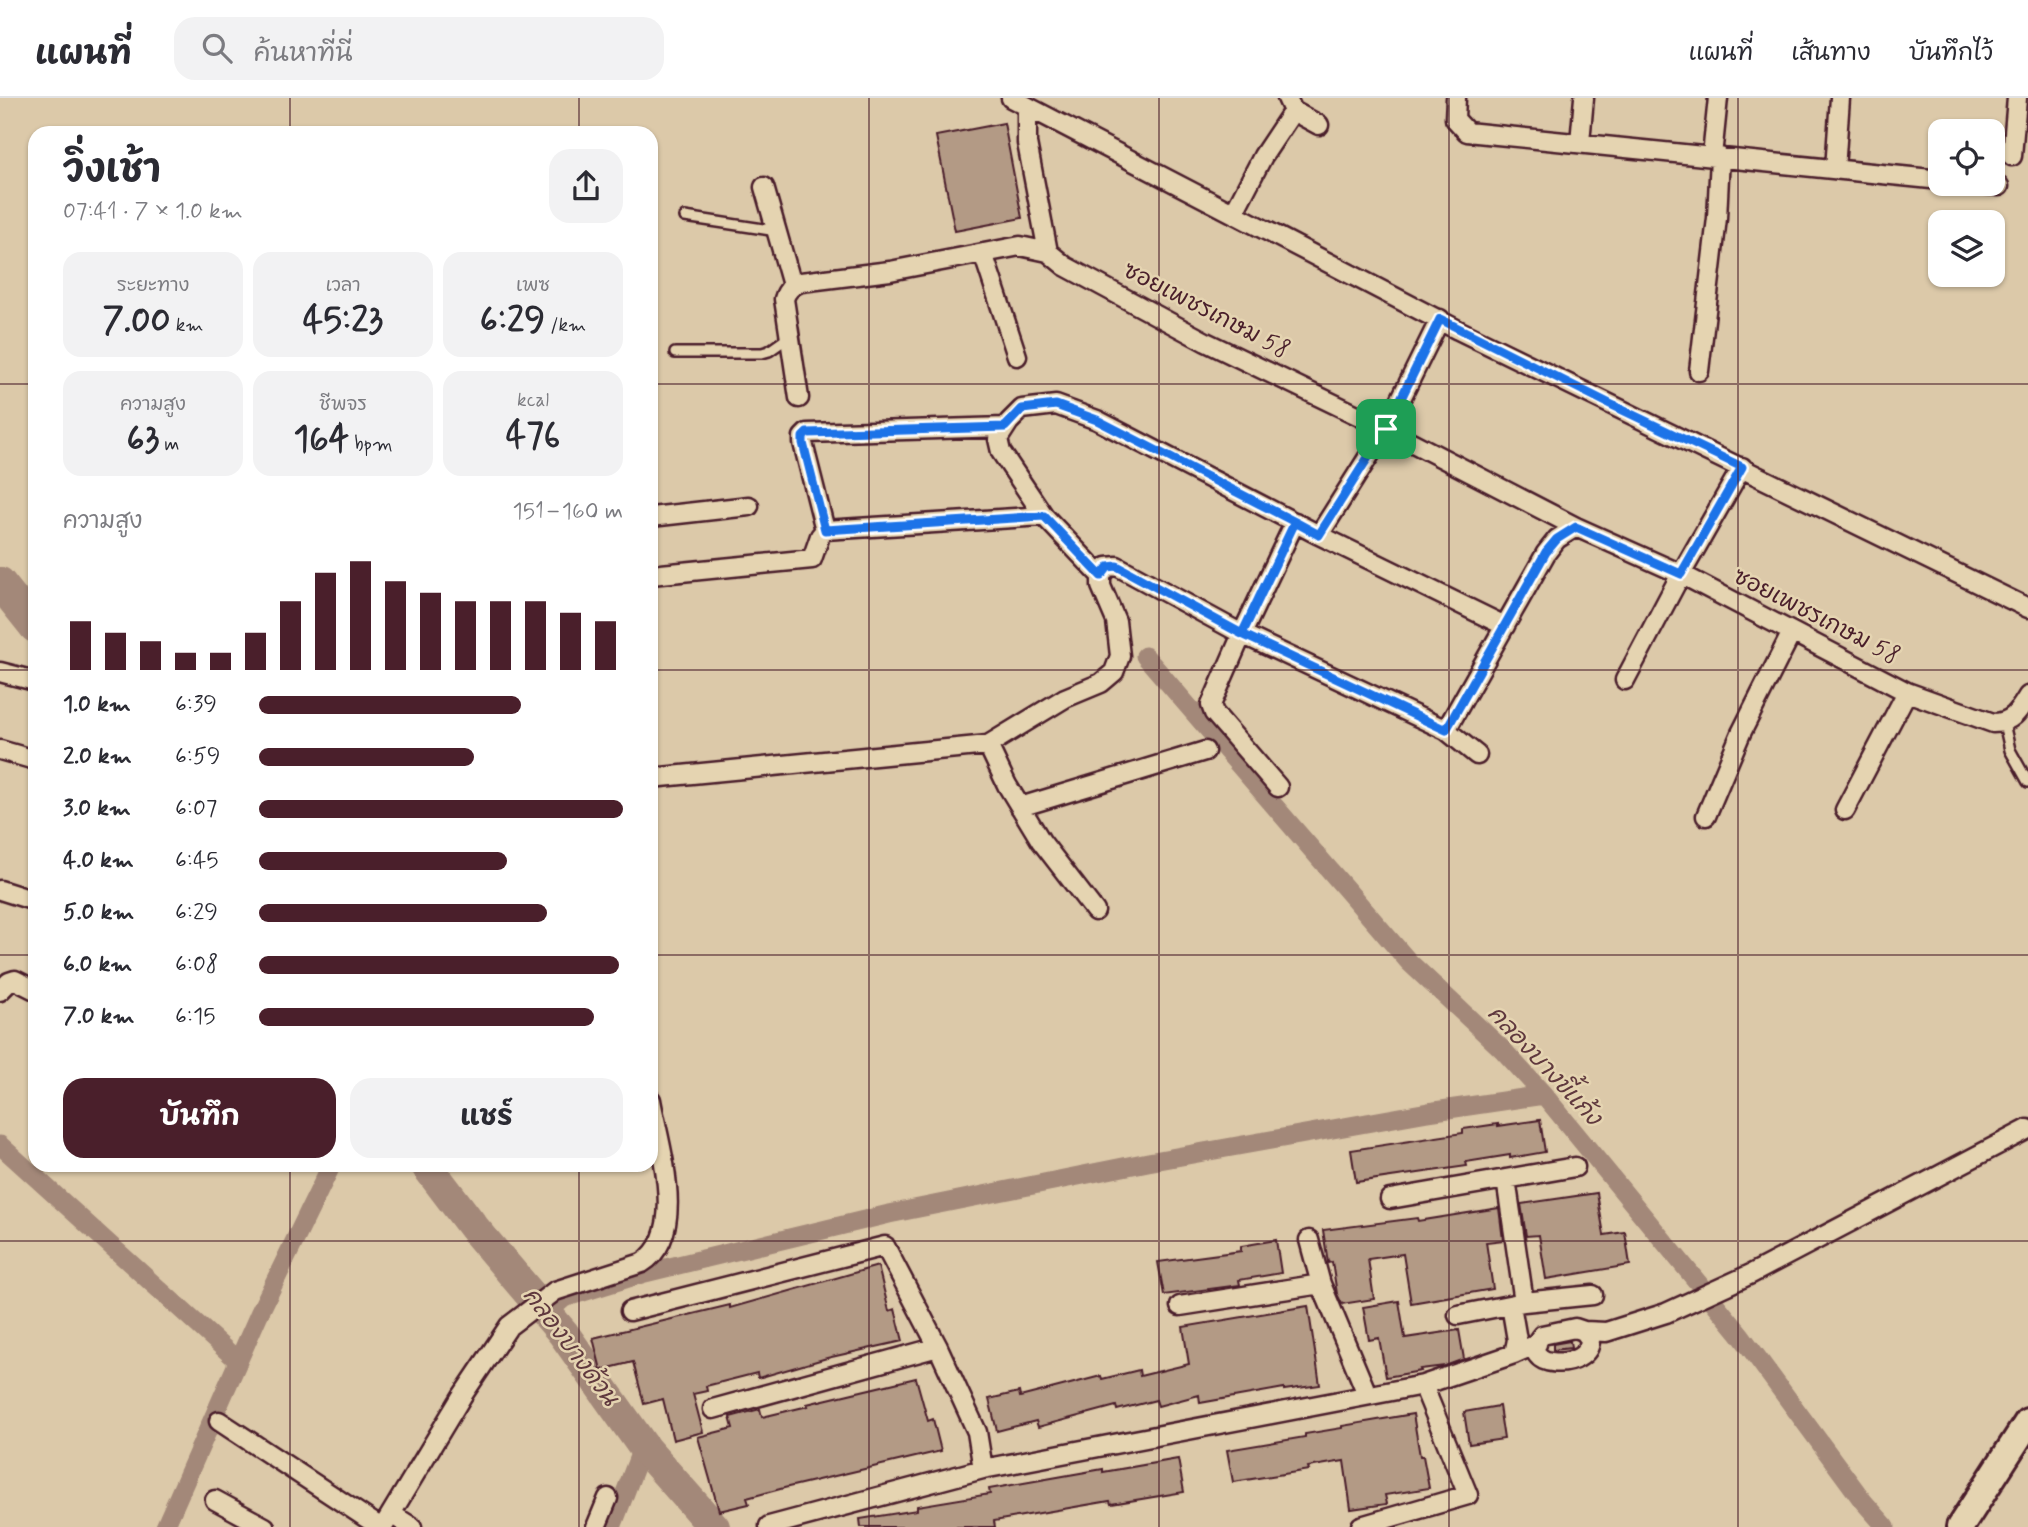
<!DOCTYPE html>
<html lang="th">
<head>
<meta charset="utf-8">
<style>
	body { margin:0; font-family:Mynerve,"Playpen Sans Thai",sans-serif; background:#f2f2f3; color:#2b2b33; height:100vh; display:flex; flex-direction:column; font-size:26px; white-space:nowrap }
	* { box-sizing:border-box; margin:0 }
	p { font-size:23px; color:#7c7c81 }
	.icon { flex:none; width:38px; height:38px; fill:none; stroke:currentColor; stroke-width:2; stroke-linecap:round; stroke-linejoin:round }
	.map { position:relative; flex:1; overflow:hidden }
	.panel { position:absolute; left:28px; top:28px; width:630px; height:1046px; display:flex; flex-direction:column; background:#fff; border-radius:21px; box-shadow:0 2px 5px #0004 }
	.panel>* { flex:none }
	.controls { position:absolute; left:1928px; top:21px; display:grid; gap:14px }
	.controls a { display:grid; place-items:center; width:77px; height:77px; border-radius:14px; background:#fff; box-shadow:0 2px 5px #0004; font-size:35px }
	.pin { position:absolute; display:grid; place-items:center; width:60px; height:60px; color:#fff; margin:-30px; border-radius:14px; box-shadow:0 4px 10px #0006 }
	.round { display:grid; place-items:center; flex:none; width:74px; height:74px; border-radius:21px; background:#f2f2f3 }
	.headline { display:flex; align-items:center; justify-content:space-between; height:119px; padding:0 35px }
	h1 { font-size:38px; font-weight:700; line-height:52px }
	.metrics { display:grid; grid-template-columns:repeat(3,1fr); gap:10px; height:119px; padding:7px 35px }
	.metrics div { display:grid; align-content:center; border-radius:18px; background:#f2f2f3; text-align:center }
	.metrics b { font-size:35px; font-weight:700 }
	.metrics small { font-size:19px; font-weight:400 }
	.metrics p { font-size:19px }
	.chart { height:196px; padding:14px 35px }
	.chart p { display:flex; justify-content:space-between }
	.chart svg { width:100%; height:126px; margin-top:7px; stroke:#4a1f2b; stroke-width:6 }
	.button { display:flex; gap:14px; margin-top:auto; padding:14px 35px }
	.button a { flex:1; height:80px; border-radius:21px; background:#4a1f2b; color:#fff; font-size:28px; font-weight:700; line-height:80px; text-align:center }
	.button a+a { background:#f2f2f3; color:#2b2b33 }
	ul { padding:0 35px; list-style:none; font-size:23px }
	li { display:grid; grid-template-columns:112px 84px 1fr; align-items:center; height:52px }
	li i { height:18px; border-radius:9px; background:#4a1f2b }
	header { display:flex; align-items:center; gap:42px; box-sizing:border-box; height:98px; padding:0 35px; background:#fff; border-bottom:2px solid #e1e1e2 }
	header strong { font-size:33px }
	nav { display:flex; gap:38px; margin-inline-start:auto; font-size:24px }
	.search { width:490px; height:63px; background:#f2f2f3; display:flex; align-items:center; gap:18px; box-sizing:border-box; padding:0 24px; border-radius:21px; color:#7c7c81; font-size:26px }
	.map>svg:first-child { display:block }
</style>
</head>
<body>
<header>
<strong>แผนที่</strong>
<div class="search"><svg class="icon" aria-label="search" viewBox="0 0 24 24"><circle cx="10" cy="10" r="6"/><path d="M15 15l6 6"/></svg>ค้นหาที่นี่</div>
<nav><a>แผนที่</a><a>เส้นทาง</a><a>บันทึกไว้</a></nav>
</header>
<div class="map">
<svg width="2028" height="1429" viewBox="0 0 2028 1429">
	<rect width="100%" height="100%" fill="#dcc9a9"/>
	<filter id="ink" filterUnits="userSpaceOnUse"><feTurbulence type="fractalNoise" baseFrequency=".0143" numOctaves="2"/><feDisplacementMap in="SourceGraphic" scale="14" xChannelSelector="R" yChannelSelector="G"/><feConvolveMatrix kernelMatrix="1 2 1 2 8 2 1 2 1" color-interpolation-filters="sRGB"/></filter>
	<g filter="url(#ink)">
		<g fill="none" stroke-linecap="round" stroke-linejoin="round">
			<path stroke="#a38879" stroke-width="19" d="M1145 558 1409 864 1503 952 1544 997 1740 1236 1863 1403 1886 1429
				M0 1047 238 1263
				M546 1216 564 1200 645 1175 889 1116 1148 1064 1428 1014 1544 997
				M165 1429 259 1216 331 1068
				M612 1429 643 1348"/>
			<path stroke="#a38879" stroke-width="32" d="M0 485 35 529
				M427 1068 474 1130 563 1235 645 1351 714 1429"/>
		</g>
		<path fill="#b39a85" stroke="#4a1f2b" stroke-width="2" d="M1004 25 1022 120 955 133 936 38Z
			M1540 1022 1545 1054 1510 1060V1057L1466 1064 1467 1068 1356 1084 1351 1052 1463 1035V1031L1498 1026V1028Z
			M1597 1095 1604 1137 1625 1134 1630 1167 1546 1181 1539 1137 1526 1138 1521 1106Z
			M1499 1110 1503 1142 1486 1144 1493 1191 1411 1205 1403 1156 1368 1161 1374 1201 1342 1206 1337 1196 1332 1164 1328 1165 1323 1132 1417 1120 1418 1123Z
			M1276 1142 1281 1175 1239 1182 1240 1187 1164 1197 1158 1164 1241 1153V1148Z
			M878 1168 889 1213 895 1211 903 1243 827 1260 758 1280 757 1275 706 1288 707 1293 693 1296 703 1334 673 1342 663 1301 644 1306 633 1264 601 1272 593 1240 730 1207V1210Z
			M1399 1203 1405 1240 1459 1232 1464 1261 1445 1268 1420 1271 1421 1273 1386 1279 1379 1240 1369 1242 1363 1209Z
			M1308 1208 1320 1287 1284 1292V1290L1200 1305 1199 1297 1158 1308 1156 1302 1117 1312 1116 1308 1038 1329 1036 1323 997 1333 989 1301 1019 1294 1020 1299 1101 1278 1102 1281 1139 1272 1140 1278 1189 1266 1183 1229Z
			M1570 1243 1571 1250 1553 1252V1246Z
			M916 1280 928 1323 933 1321 941 1353 784 1390 747 1400 749 1406 719 1413 698 1339 733 1330 730 1319 760 1311 762 1319 808 1308 807 1306Z
			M1499 1308 1504 1341 1469 1346 1464 1314Z
			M1413 1316 1420 1358H1423L1429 1390 1385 1397 1387 1406 1351 1411 1344 1363 1308 1369 1309 1372 1233 1384 1227 1352 1305 1339V1336L1342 1330V1328Z
			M1178 1361 1184 1394 1111 1406 1110 1403 994 1423 995 1429H861L860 1421 917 1412V1408L990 1396 989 1391 1103 1371V1374Z"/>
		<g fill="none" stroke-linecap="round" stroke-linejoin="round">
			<g stroke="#4a1f2b" stroke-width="14">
				<path id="lane" d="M685 119 777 133
					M675 255H762L769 253 789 239
					M2004 625 2010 652 2028 684"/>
			</g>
			<g stroke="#4a1f2b" stroke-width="23">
				<path id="street" d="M1011 0 1458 232 2028 510
					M1456 0 1455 21 1467 34 1941 82
					M1027 9V45L1048 154
					M1293 13 1319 27
					M1580 44 1584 0
					M1712 58 1718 0
					M2012 58 2017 0
					M1835 71 1840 0
					M1980 86 1999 88
					M764 89 792 187
					M1234 114 1263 58 1293 13 1287 0
					M983 155 1017 258
					M1699 273 1717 120 1720 59
					M799 300 784 201C787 191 792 188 801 184L890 173 1020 148 1048 154 1065 168 1206 244 1386 331 1576 429 1681 476 1907 594 1993 625C2012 625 2019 613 2028 598
					M651 419 749 408
					M825 432 1044 418
					M1319 437 1386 331 1440 221
					M651 477 812 461 820 438 825 432 803 345V339L807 335 1005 329
					M1101 478 1044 418 1001 354 998 341 1009 324 1022 311 1056 307 1097 322 1319 437 1505 528
					M0 574 35 583
					M1625 582 1681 476 1742 369
					M1446 632 1546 455 1557 441 1576 429
					M988 647 1007 687 1041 743 1095 813
					M0 652 35 662
					M651 680 988 647 1065 600 1101 585 1114 574 1120 558 1116 523 1101 488V478L1107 469 1117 468 1242 536 1446 632 1477 657
					M1278 689 1214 615 1211 607 1242 536 1295 424
					M1020 709 1205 653
					M1845 712 1907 594
					M1706 718 1741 635 1792 534
					M0 792 35 803
					M0 893 9 884 15 882 35 892
					M1506 1081 1524 1204 1593 1197
					M1390 1101 1575 1069
					M1309 1142 1321 1186 1367 1296
					M1511 1207 1517 1242 1514 1256
					M1180 1208 1321 1186
					M630 1213 885 1148 938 1249 977 1334 983 1371
					M1458 1217 1524 1204
					M1575 1230 1584 1233 1590 1241C1591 1275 1513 1271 1542 1237Z
					M1584 1233 1606 1234 1666 1215 1751 1176 2028 1031
					M713 1311 938 1249
					M219 1323 380 1429
					M215 1402 265 1429
					M391 1416 412 1429
					M769 1428 983 1371 1423 1287 1514 1256 1537 1246
					M1361 1428 1468 1397 1423 1287
					M383 1429 462 1298 509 1228 555 1193 642 1165C689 1136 659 1047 651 1002
					M596 1429 608 1400"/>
			</g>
			<g stroke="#4a1f2b" stroke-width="32">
				<path id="secondary" d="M1960 1429 2028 1324"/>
			</g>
			<use href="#lane" stroke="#e5d4b1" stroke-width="9"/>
			<use href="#street" stroke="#e5d4b1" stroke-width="18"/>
			<use href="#secondary" stroke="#e5d4b1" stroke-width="26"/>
		</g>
	</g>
	<g fill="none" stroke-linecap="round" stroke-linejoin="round" filter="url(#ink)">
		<g stroke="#fff" stroke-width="14">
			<path id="route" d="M1386 331 1319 437 1295 424 1242 536 1117 468 1108 469 1101 478 1044 418 825 432 803 345V339L807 335 1005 329 1022 311 1056 307 1097 322 1295 424 1242 536 1446 632 1546 454 1557 441 1576 429 1681 476 1742 369 1610 306 1440 221 1386 331"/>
		</g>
		<use href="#route" stroke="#1a73e8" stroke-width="9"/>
	</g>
	<path fill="none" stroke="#4a1f2b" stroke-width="2" stroke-opacity="0.55" d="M290 0V35M579 0V35M869 0V1429M1159 0V1429M1449 0V1429M1738 0V1429M0 286H35M651 286H2028M0 572H35M651 572H2028M0 857H35M651 857H2028M290 1068V1429M579 1068V1429M0 1143H2028"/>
	<g text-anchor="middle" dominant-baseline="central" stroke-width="5" stroke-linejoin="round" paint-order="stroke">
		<g font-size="23" fill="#4a1f2b" stroke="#e5d4b1">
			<text transform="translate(1206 213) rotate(27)">ซอยเพชรเกษม 58</text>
			<text transform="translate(1816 519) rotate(27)">ซอยเพชรเกษม 58</text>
		</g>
		<g font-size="24" font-style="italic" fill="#60393e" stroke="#e5d4b1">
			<text transform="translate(1544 968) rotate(47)">คลองบางขี้แก้ง</text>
			<text transform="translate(570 1249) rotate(53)">คลองบางด้วน</text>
		</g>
	</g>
</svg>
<div class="controls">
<a><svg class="icon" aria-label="locate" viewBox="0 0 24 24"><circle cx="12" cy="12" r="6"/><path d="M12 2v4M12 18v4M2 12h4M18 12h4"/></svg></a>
<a><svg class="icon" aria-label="layers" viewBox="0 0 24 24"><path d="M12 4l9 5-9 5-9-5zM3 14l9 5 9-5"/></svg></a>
</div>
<div class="pin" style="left:1386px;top:331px;background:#1e9e55"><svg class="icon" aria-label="arrive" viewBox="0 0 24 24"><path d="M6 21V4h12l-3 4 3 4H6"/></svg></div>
<section class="panel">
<div class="headline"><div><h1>วิ่งเช้า</h1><p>07:41 · 7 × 1.0 km</p></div><a class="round"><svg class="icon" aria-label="share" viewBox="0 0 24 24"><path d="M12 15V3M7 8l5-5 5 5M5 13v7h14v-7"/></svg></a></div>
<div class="metrics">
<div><p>ระยะทาง</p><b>7.00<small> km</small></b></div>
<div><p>เวลา</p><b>45:23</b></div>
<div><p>เพซ</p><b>6:29<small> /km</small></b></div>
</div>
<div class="metrics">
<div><p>ความสูง</p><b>63<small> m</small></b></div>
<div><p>ชีพจร</p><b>164<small> bpm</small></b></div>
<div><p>kcal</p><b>476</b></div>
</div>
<div class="chart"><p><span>ความสูง</span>151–160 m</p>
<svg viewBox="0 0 160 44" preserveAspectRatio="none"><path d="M5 44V27M15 44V31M25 44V34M35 44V38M45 44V38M55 44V31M65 44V20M75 44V10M85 44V6M95 44V13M105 44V17M115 44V20M125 44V20M135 44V20M145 44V24M155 44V27"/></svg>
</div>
<ul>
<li><b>1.0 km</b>6:39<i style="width:72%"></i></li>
<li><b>2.0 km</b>6:59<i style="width:59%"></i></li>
<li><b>3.0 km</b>6:07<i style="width:100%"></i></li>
<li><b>4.0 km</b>6:45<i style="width:68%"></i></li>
<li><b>5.0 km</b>6:29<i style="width:79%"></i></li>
<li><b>6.0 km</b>6:08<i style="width:99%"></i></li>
<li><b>7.0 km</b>6:15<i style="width:92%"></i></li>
</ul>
<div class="button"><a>บันทึก</a><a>แชร์</a></div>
</section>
</div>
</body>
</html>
